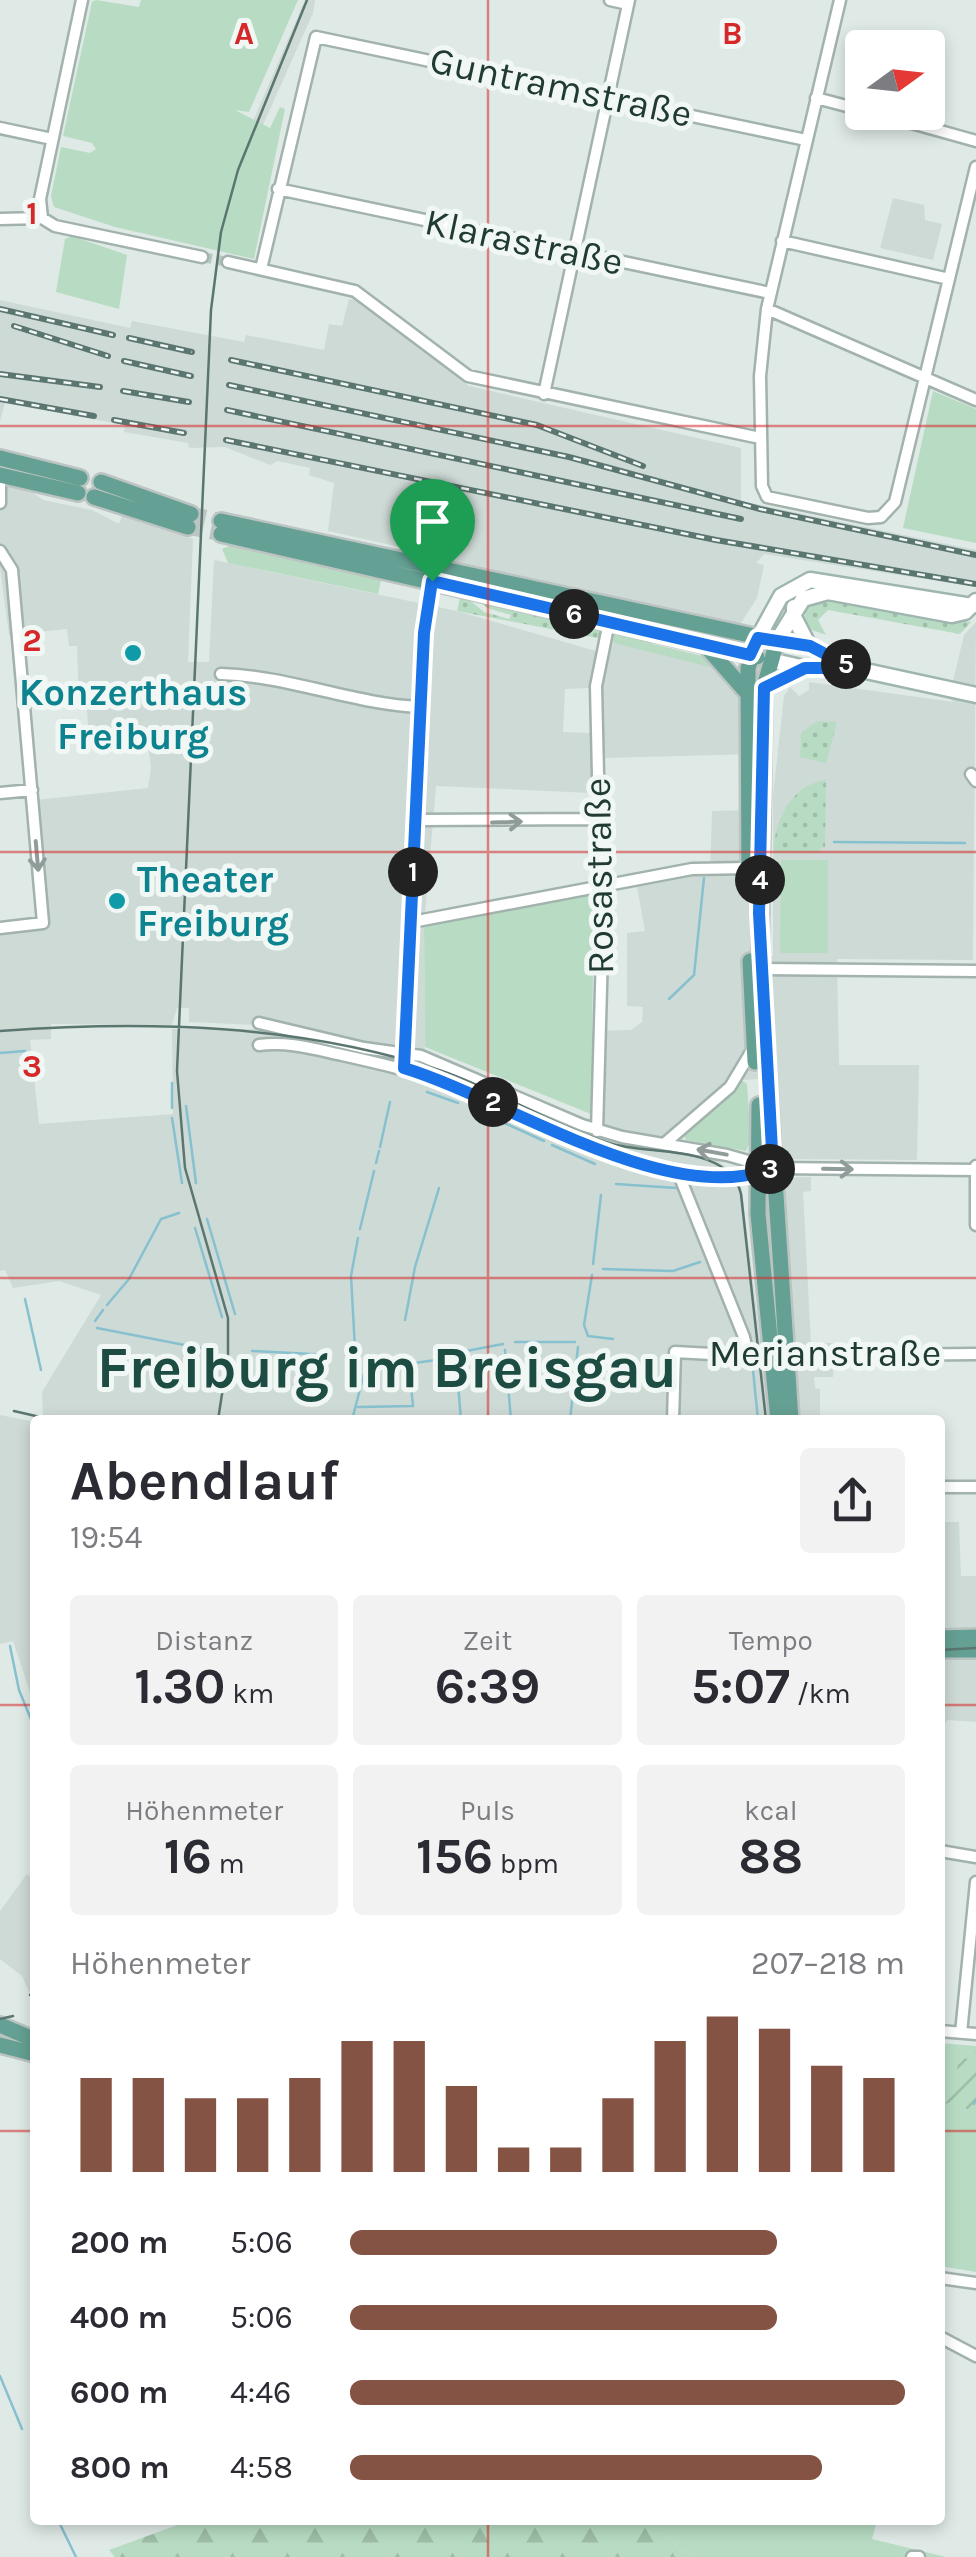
<!DOCTYPE html>
<html lang="de">
<head>
<meta charset="utf-8">
<style>
	body { margin:0; font-family:Karla,sans-serif; background:#f2f2f3; color:#2b2b33; height:100vh; display:flex; flex-direction:column; font-size:38px; white-space:nowrap }
	* { box-sizing:border-box; margin:0 }
	p { font-size:32px; color:#7c7c81 }
	.icon { flex:none; width:55px; height:55px; fill:none; stroke:currentColor; stroke-width:2; stroke-linecap:round; stroke-linejoin:round }
	.map { position:relative; flex:1; overflow:hidden }
	.side { position:absolute; left:30px; top:1415px; width:915px; height:1110px; display:flex; flex-direction:column; background:#fff; border-radius:10px; box-shadow:0 5px 15px #0003 }
	.side>* { flex:none }
	.needle { width:65px; rotate:75deg }
	.controls { position:absolute; left:845px; top:30px; display:grid; gap:20px }
	.controls a { display:grid; place-items:center; width:100px; height:100px; border-radius:10px; background:#fff; box-shadow:0 5px 15px #0003; font-size:50px }
	.pin { position:absolute; display:grid; place-items:center; width:85px; height:85px; color:#fff; margin:-102px -42px; border-radius:50% 50% 50% 0; rotate:-45deg; box-shadow:0 0 10px #0007 }
	.pin .icon { rotate:45deg }
	.km { position:absolute; width:50px; height:50px; margin:-25px; border-radius:50%; background:#222; color:#fff; font-size:28px; line-height:50px; text-align:center }
	.round { display:grid; place-items:center; flex:none; width:105px; height:105px; border-radius:10px; background:#f2f2f3 }
	.overview { display:flex; align-items:center; justify-content:space-between; height:170px; padding:0 40px }
	h1 { font-size:55px; font-weight:700; line-height:75px }
	.metrics { display:grid; grid-template-columns:repeat(3,1fr); gap:15px; height:170px; padding:10px 40px }
	.metrics div { display:grid; align-content:center; border-radius:10px; background:#f2f2f3; text-align:center }
	.metrics b { font-size:50px; font-weight:700 }
	.metrics small { font-size:28px; font-weight:400 }
	.metrics p { font-size:28px }
	.chart { height:280px; padding:20px 40px }
	.chart p { display:flex; justify-content:space-between }
	.chart svg { width:100%; height:180px; margin-top:10px; stroke:#845343; stroke-width:6 }
	ul { padding:0 40px; list-style:none; font-size:32px }
	li { display:grid; grid-template-columns:160px 120px 1fr; align-items:center; height:75px }
	li i { height:25px; border-radius:12px; background:#845343 }
	.map>svg:first-child { display:block }
</style>
</head>
<body>
<div class="map">
<svg width="976" height="2557" viewBox="0 0 976 2557">
	<defs>
		<pattern id="grass-dots" width="8" height="8" patternUnits="userSpaceOnUse" patternTransform="scale(2.5)"><rect width="8" height="8" fill="#b8dcc3"/><path d="M2 2h.1M6 6h.1" fill="none" stroke="#9ebea8" stroke-width="1.8" stroke-linecap="round"/></pattern>
		<pattern id="forest-firs" width="22" height="20" patternUnits="userSpaceOnUse" patternTransform="scale(2.5)"><rect width="22" height="20" fill="#b8dcc3"/><path d="M5 1l3.5 6h-7zM16 11l3.5 6h-7z" fill="#9ebea8"/></pattern>
		<pattern id="garden-furrows" width="10" height="10" patternUnits="userSpaceOnUse" patternTransform="scale(2.5)"><rect width="10" height="10" fill="#b8dcc3"/><path d="M-1 1l2-2M0 10L10 0M9 11l2-2" fill="none" stroke="#9ebea8"/></pattern>
	</defs>
	<rect width="100%" height="100%" fill="#dfeae6"/>
	<path fill="#cedad5" fill-rule="evenodd" d="M305 0H315L313 13 263 125 253 121Z
		M893 198 924 205 925 220 942 224 933 260 880 248Z
		M349 299 360 300 469 386 741 448V501L976 550V587L764 554 756 563 764 565 757 598 739 626 399 552 400 547 328 531 334 483 309 475 310 468 278 461 270 465 225 447 189 448 188 443 124 432 125 425 5 403 0 421V300L130 328 132 321 244 342 246 335 324 350 329 324 342 326Z
		M0 454 26 460 22 485 43 500 92 510 119 524 123 513 193 539 188 662H209L214 560 457 611 596 651 591 688 565 689 563 732 591 733V793L436 786 424 927 425 1061 591 1131 589 1031 631 1030 642 1022 643 1007 627 1006V933L645 931 637 887 710 873 712 811 753 810 756 956H773V795L784 696 790 687 799 696 809 690V682L954 702 949 698 964 635 976 622 973 960 837 959 839 1065H919L917 1160 788 1159 784 1154 776 1066 754 985 760 1079 740 1080 683 1136V1150L706 1154 735 1172 724 1173 729 1184 741 1183 770 1420H43L42 1392 101 1295 59 1281 13 1288 5 1270 0 1271V931L38 925 26 801 148 788 151 768 148 744 89 740 87 710 79 702 77 646H69L67 629 9 635 0 568ZM177 1008H189V1022L258 1025V1029H172L173 1114 39 1124 30 1040 51 1039V1024L172 1025Z
		M613 643 720 667 732 688 752 686 753 754 604 758 603 678Z
		M811 1177V1191L803 1192 811 1343H835L833 1377H814L815 1388 820 1389V1420H799L782 1178Z
		M0 1415 35 1422V1707L13 1641 0 1644Z
		M940 1522H959L961 1576H976V1640L940 1643Z
		M940 1654 976 1655V1722L948 1720 940 1726Z
		M27 1874 35 1881V2005L22 1976 0 1959V1911Z"/>
	<path fill="url(#grass-dots)" d="M461 593 484 612 509 619 511 615 487 608 478 599 587 624 574 628 554 624 553 629 575 633 598 625 602 639 457 611Z
		M828 601 971 622 960 634 828 610 818 620 826 635 803 627 806 608Z
		M817 721 837 722 826 763 800 757 801 733Z
		M826 780 825 847 819 848 823 853 774 852C773 822 792 784 826 780Z"/>
	<path fill="url(#forest-firs)" d="M191 2520H657L679 2549 697 2557H115L109 2550Z"/>
	<path fill="#b8dcc3" d="M96 0 139 7 141 0H298L249 112 235 110 270 128 280 107 285 109 254 259 115 227 54 207 51 196 61 147 90 153 96 149 92 143 63 136 92 2Z
		M72 236 127 255 119 309 56 292 65 239Z
		M933 391 976 409V543L903 528Z
		M234 544 382 576 378 594 228 563 222 549Z
		M614 631 640 634 653 644 711 658 718 669 613 643Z
		M781 860H828V953H780Z
		M594 894 591 1114 425 1047 424 927Z
		M741 1080 747 1084 751 1140 746 1151 687 1140 683 1136Z
		M940 2043 976 2046V2272L940 2266Z
		M657 2520H877L872 2539 946 2557H697L679 2549Z"/>
	<path fill="url(#garden-furrows)" d="M976 2050V2116H972L963 2104 940 2103V2086L956 2076 959 2058 970 2059Z"/>
	<g fill="none" stroke-linecap="round" stroke-linejoin="round">
		<path stroke="#87c1cf" stroke-width="2.5" d="M834 842 965 843
			M669 999 694 975 704 878
			M0 1053 25 1051
			M172 1083V1108
			M427 1092 458 1103
			M186 1106 196 1183
			M478 1111 544 1141
			M172 1118 182 1183
			M552 1145 595 1164
			M380 1147 390 1102
			M376 1163 379 1151
			M616 1184 676 1188
			M207 1219 235 1314
			M195 1228 222 1317
			M360 1229 374 1171
			M593 1264 601 1195
			M603 1269 673 1271 700 1262
			M710 1269 724 1301
			M592 1275 584 1325 588 1336 613 1339
			M25 1299 41 1370
			M107 1305 129 1279 161 1219 179 1213
			M405 1320 415 1267 439 1188
			M95 1321 103 1310
			M97 1328 205 1349
			M515 1342H575
			M355 1349 351 1276 358 1238
			M505 1350 511 1420
			M252 1351 330 1355
			M461 1352 503 1344
			M456 1359 461 1420
			M753 1370 758 1420
			M358 1407 413 1406 410 1376
			M45 1416 62 1420
			M352 1420 365 1370 443 1359
			M570 1420 578 1347
			M10 1646 19 1690 35 1729
			M974 2104 976 2100
			M0 2376 22 2429
			M58 2520 76 2557"/>
		<path stroke="#b9c7c2" stroke-width="10" stroke-dasharray="10 5" stroke-linecap="butt" d="M202 257 228 262"/>
		<path stroke="#b9c7c2" stroke-width="15" stroke-dasharray="15 8" stroke-linecap="butt" d="M191 514 221 521
			M188 527 221 534"/>
		<g stroke="#a2b2ad" stroke-width="15">
			<path id="street" d="M610 0 628 4
				M840 0 767 309 760 376 762 486 767 497 868 518 881 517 895 502 976 167
				M816 98 862 110
				M872 112 976 141
				M0 128 52 139
				M278 189 770 293
				M42 218 40 199 82 0
				M0 219 42 218 55 226 202 257
				M782 241 949 279
				M228 262 355 291 468 376 760 438
				M261 269 316 37 806 140
				M767 309 976 400
				M544 394 629 0
				M0 475V503
				M0 551 12 570 43 923 0 928
				M221 674C289 676 353 704 420 707
				M971 774 976 781
				M0 793 32 790
				M417 820 596 819
				M412 922 692 869 749 868
				M761 969 976 971
				M259 1023 364 1048 421 1056 582 1125 622 1137 727 1155 773 1168 976 1170
				M259 1045C287 1041 314 1049 342 1055 387 1065 430 1075 474 1093 550 1124 680 1200 763 1172
				M406 1059 424 633 432 581
				M597 1131 602 952 596 686 609 622
				M664 1144 730 1087 754 1047
				M976 1166V1225
				M677 1170 744 1337 748 1356
				M673 1420 675 1352 748 1356 976 1354
				M940 1487H976
				M940 1851 976 1857
				M940 2031 976 2034
				M961 2033 976 1882
				M940 2278 976 2283
				M940 2337 976 2356
				M912 2557H919"/>
		</g>
		<g stroke="#9eb6af" stroke-width="19">
			<path id="secondary" d="M794 607V617L809 646
				M758 638 781 596 810 580 972 606
				M770 660 805 668H852L976 695
				M852 668 809 646 777 641 803 599 828 592 952 615 965 612 976 601
				M764 687 804 668"/>
		</g>
		<g stroke="#bcc4c2" stroke-width="20">
			<path id="primary" d="M0 458 80 478
				M0 475 78 493
				M101 482 191 514
				M94 497 188 527
				M221 521 777 641 764 687 760 955 791 1420
				M221 534 757 657
				M705 645 748 694
				M749 878 748 668 758 638
				M750 961 755 1062
				M759 1105 758 1214 778 1420
				M940 1638 976 1637
				M940 1650H976
				M0 2025 35 2040
				M0 2045 35 2054"/>
		</g>
		<use href="#street" stroke="#fff" stroke-width="10"/>
		<use href="#secondary" stroke="#fff" stroke-width="14"/>
		<use href="#primary" stroke="#64a093" stroke-width="15"/>
		<path stroke="#5b7670" stroke-width="2.5" d="M0 1031C147 1020 301 1024 442 1071 499 1091 552 1125 609 1143 649 1156 729 1143 741 1194L766 1420
			M14 1411 53 1420
			M218 1420 228 1355V1318L185 1168 177 1071 211 310 221 232 238 170 307 0
			M940 1650 976 1648
			M30 1995 35 1993
			M0 2019 13 2016"/>
		<g stroke="#5b7670" stroke-width="6">
			<path id="rail" d="M0 309 113 335
				M14 326 108 356
				M129 338 192 352
				M231 360 537 425 643 466
				M124 361 191 376
				M0 374 100 387
				M229 385 569 457 760 509 976 555
				M123 391 189 402
				M0 399 94 416
				M227 410 741 519
				M114 420 184 433
				M226 440 716 540 976 584"/>
		</g>
		<use href="#rail" stroke="#f0f7f4" stroke-width="2.5" stroke-dasharray="8" stroke-linecap="butt"/>
	</g>
	<defs><path id="oneway-shaft" d="M-6 0H5M1.5-3L5.5 0L1.5 3" fill="none" stroke-width="1.6" stroke-linecap="round" stroke-linejoin="round" transform="scale(2.5)"/></defs>
	<g stroke="#909c9a">
		<use href="#oneway-shaft" transform="translate(507 822) rotate(-2)"/>
		<use href="#oneway-shaft" transform="translate(37 856) rotate(85)"/>
		<use href="#oneway-shaft" transform="translate(712 1152) rotate(-170)"/>
		<use href="#oneway-shaft" transform="translate(838 1169) rotate(1)"/>
	</g>
	<g fill="none" stroke-linecap="round" stroke-linejoin="round">
		<g stroke="#fff" stroke-width="20">
			<path id="route" d="M432 581 750 655 758 638 810 646 852 668H805L764 688 759 913 773 1168C669 1210 506 1099 404 1068L424 633Z"/>
		</g>
		<use href="#route" stroke="#1a73e8" stroke-width="12"/>
	</g>
	<path fill="none" stroke="#d62828" stroke-width="2.5" stroke-opacity="0.55" d="M488 0V1420M0 426H976M0 852H976M0 1278H976M0 1705H35M940 1705H976M0 2131H35M940 2131H976M488 2520V2557"/>
	<g fill="#0f9aa8" stroke="#f0f7f4" stroke-width="4">
		<circle cx="133" cy="653" r="10"/>
		<circle cx="117" cy="901" r="10"/>
	</g>
	<g text-anchor="middle" dominant-baseline="central" stroke-width="10" stroke-linejoin="round" paint-order="stroke">
		<g font-size="38" fill="#203a34" stroke="#f0f7f4">
			<text transform="translate(561 87) rotate(12)">Guntramstraße</text>
			<text transform="translate(524 242) rotate(12)">Klarastraße</text>
			<text transform="translate(599 876) rotate(-91)">Rosastraße</text>
			<text x="825" y="1353">Merianstraße</text>
		</g>
		<g font-size="38" font-weight="bold" fill="#0d838f" stroke="#f0f7f4">
			<text x="133" y="692">Konzerthaus<tspan x="133" dy="44">Freiburg</tspan></text>
			<text x="137" y="879" text-anchor="start">Theater<tspan x="137" dy="44">Freiburg</tspan></text>
		</g>
		<g font-size="58" font-weight="bold" fill="#1d4c43" stroke="#f0f7f4">
			<text x="387" y="1368">Freiburg im Breisgau</text>
		</g>
	</g>
	<g font-size="32" text-anchor="middle" font-weight="bold" fill="#d62828" stroke="#f0f7f4" stroke-width="10" stroke-linejoin="round" paint-order="stroke">
		<text x="244" y="44">A</text>
		<text x="732" y="44">B</text>
		<text x="32" y="224">1</text>
		<text x="32" y="651">2</text>
		<text x="32" y="1077">3</text>
	</g>
</svg>
<div class="controls">
<a><svg class="needle" viewBox="-14 -14 28 28"><path d="M0-13l5 13h-10z" fill="#e53935"/><path d="M0 13l5-13h-10z" fill="#7c7c81"/></svg></a>
</div>
<div class="pin" style="left:432px;top:581px;background:#1e9e55"><svg class="icon" aria-label="arrive" viewBox="0 0 24 24"><path d="M6 21V4h12l-3 4 3 4H6"/></svg></div>
<b class="km" style="left:413px;top:872px">1</b>
<b class="km" style="left:493px;top:1102px">2</b>
<b class="km" style="left:770px;top:1169px">3</b>
<b class="km" style="left:760px;top:880px">4</b>
<b class="km" style="left:846px;top:664px">5</b>
<b class="km" style="left:574px;top:614px">6</b>
<section class="side">
<div class="overview"><div><h1>Abendlauf</h1><p>19:54</p></div><a class="round"><svg class="icon" aria-label="share" viewBox="0 0 24 24"><path d="M12 15V3M7 8l5-5 5 5M5 13v7h14v-7"/></svg></a></div>
<div class="metrics">
<div><p>Distanz</p><b>1.30<small> km</small></b></div>
<div><p>Zeit</p><b>6:39</b></div>
<div><p>Tempo</p><b>5:07<small> /km</small></b></div>
</div>
<div class="metrics">
<div><p>Höhenmeter</p><b>16<small> m</small></b></div>
<div><p>Puls</p><b>156<small> bpm</small></b></div>
<div><p>kcal</p><b>88</b></div>
</div>
<div class="chart"><p><span>Höhenmeter</span>207–218 m</p>
<svg viewBox="0 0 160 44" preserveAspectRatio="none"><path d="M5 44V21M15 44V21M25 44V26M35 44V26M45 44V21M55 44V12M65 44V12M75 44V23M85 44V38M95 44V38M105 44V26M115 44V12M125 44V6M135 44V9M145 44V18M155 44V21"/></svg>
</div>
<ul>
<li><b>200 m</b>5:06<i style="width:77%"></i></li>
<li><b>400 m</b>5:06<i style="width:77%"></i></li>
<li><b>600 m</b>4:46<i style="width:100%"></i></li>
<li><b>800 m</b>4:58<i style="width:85%"></i></li>
</ul>
</section>
</div>
</body>
</html>
